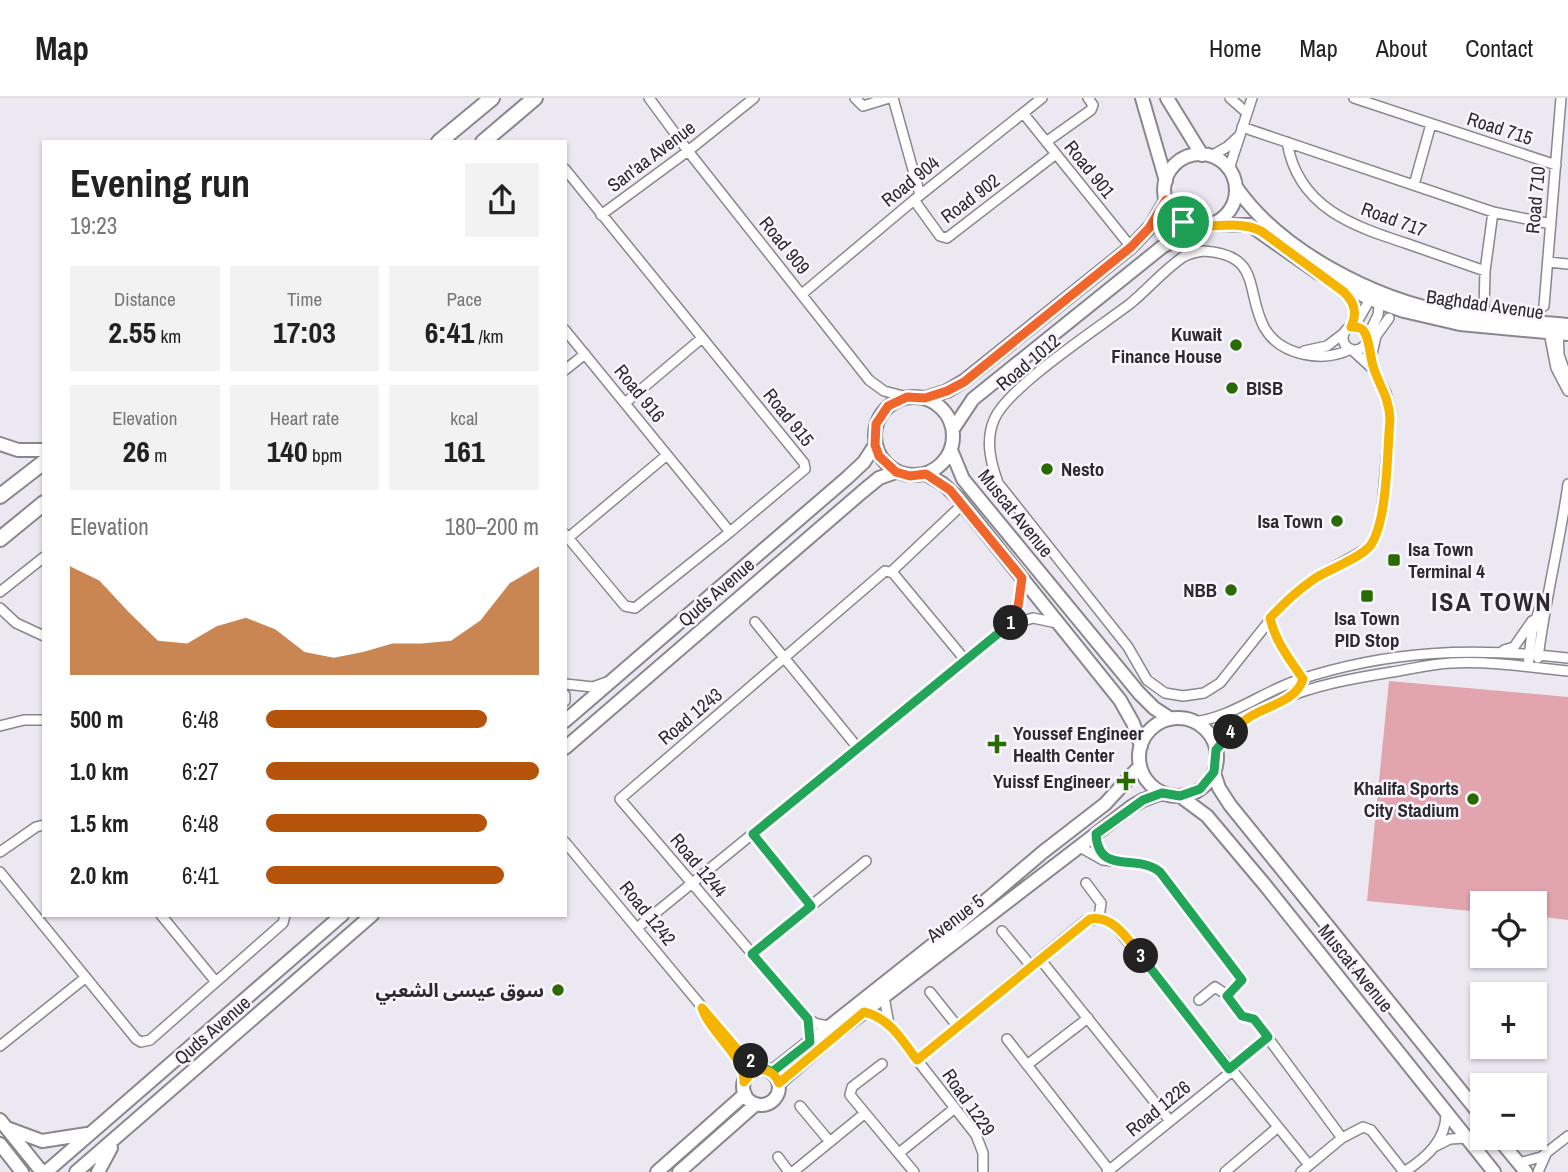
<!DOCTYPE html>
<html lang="en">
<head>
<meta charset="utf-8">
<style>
	body { margin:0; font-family:"Archivo Narrow","Noto Sans Arabic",sans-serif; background:#f2f2f2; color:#222; height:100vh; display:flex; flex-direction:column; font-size:26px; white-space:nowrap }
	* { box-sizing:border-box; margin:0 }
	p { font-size:23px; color:#767676 }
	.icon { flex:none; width:38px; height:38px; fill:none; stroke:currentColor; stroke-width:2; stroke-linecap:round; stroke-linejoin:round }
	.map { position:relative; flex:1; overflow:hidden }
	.side { position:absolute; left:42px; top:42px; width:525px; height:777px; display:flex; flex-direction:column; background:#fff; border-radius:0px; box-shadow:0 2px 5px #0004 }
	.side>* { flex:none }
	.fabs { position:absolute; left:1470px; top:793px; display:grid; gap:14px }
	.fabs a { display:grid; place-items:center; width:77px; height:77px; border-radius:0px; background:#fff; box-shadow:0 2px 5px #0004; font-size:35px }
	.pin { position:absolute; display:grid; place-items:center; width:60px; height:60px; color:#fff; margin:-30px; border:4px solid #fff; border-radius:50%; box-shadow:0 2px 7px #0007 }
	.km { position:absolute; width:35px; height:35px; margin:-18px; border-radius:50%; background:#222; color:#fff; font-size:19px; line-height:35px; text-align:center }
	.round { display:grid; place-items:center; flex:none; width:74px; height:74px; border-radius:0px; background:#f2f2f2 }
	.overview { display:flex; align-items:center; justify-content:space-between; height:119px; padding:0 28px }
	h1 { font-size:38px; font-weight:700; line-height:52px }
	.stats { display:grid; grid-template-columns:repeat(3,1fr); gap:10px; height:119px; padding:7px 28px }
	.stats div { display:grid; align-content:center; border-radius:0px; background:#f2f2f2; text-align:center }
	.stats b { font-size:30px; font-weight:700 }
	.stats small { font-size:19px; font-weight:400 }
	.stats p { font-size:19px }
	.chart { height:196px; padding:14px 28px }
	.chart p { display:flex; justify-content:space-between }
	.chart svg { width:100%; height:126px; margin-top:7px; fill:#b45309; opacity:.7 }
	ul { padding:0 28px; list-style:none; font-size:23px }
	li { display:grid; grid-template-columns:112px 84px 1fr; align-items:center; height:52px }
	li i { height:18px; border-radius:9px; background:#b45309 }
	header { display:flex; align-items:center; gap:42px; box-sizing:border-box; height:98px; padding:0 35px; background:#fff; border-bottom:2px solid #e0e0e0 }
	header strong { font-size:33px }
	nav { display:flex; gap:38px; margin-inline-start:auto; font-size:24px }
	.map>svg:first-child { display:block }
</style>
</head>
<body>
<header>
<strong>Map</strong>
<nav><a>Home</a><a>Map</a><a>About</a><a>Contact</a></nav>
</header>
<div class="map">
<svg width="1568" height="1074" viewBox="0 0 1568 1074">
	<rect width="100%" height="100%" fill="#ebe8f1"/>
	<path fill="#e2a4ad" d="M1389 583 1568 599V822L1535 818V805H1482V814L1367 803Z"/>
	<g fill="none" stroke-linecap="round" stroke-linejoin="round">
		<g stroke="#89868e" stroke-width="12">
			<path id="street" d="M649 0 688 53 869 282 884 293 907 299
				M855 0 863 8 889 0
				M893 0 920 97
				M1230 0 1247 15
				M1354 0 1556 67
				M1023 15 1131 149
				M1242 29 1493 114 1551 126
				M1046 44 1091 12 1093 7 1088 0
				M1287 44C1298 110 1353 128 1408 146 1434 155 1460 164 1485 173
				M1211 58 1227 49 1239 38
				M565 71 804 365 805 371 730 434 635 510 625 508 565 436
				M1229 71 1252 0
				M1414 87 1431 26
				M914 102 940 138 947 140 1056 56
				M601 117 688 53 754 0
				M1203 153C1262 156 1245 193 1264 229 1280 258 1323 265 1351 251L1374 272 1386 295 1389 308 1390 321 1381 422 1374 441 1368 450 1316 479 1282 507 1220 585 1204 595 1183 598 1165 595 1147 582 1128 549 998 385C991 365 985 343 994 322 1006 290 1100 229 1131 205 1149 190 1164 172 1183 159 1190 155 1196 154 1203 153Z
				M1548 164 1568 166
				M1338 189C1352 199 1360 212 1351 229
				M802 196 914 102 1042 0
				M1544 208 1561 0
				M1484 211 1485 173 1493 114
				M1357 224 1373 196
				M1343 240a12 12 0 1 1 24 0a12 12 0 1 1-24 0Z
				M1548 229 1556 270 1568 293
				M1558 230 1559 257 1568 282
				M565 232 730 434
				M1304 253 1327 248 1344 235
				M1372 256 1376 238 1389 220
				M1372 263 1367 240 1378 217 1380 199
				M565 272 585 256
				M625 305 702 240
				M568 440 667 357
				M891 474 963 406
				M0 494 44 459
				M0 510 16 525 44 538
				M1270 520C1275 543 1290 562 1303 581L1302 584
				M755 524 858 650
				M1009 527 1018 509 1022 480
				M1504 552 1514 549 1532 523
				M1538 560C1545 501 1560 445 1568 386
				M1528 568 1532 534 1542 503
				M565 586 593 589 607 584
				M565 597V603
				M1193 624C1231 620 1262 594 1298 582 1389 552 1473 549 1568 560
				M0 628 24 622H44
				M1216 652C1254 597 1331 584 1392 574 1411 571 1431 566 1451 565 1490 563 1529 569 1568 573
				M753 736 811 808
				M1096 736 1099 752 1108 761
				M565 744 737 951 751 964 764 971
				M1080 749 1103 762 1144 766 1160 774 1242 882 1227 898 1242 918 1254 921 1342 1040
				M0 754 36 729 44 727
				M0 774 136 941 141 944 150 942 283 825 285 817
				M1086 785 1101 805 1099 820
				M161 817 216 884
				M637 830 1009 527 1033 520 1057 525
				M1002 833 1032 869
				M752 856 866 763
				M1040 861 1170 1023
				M930 894 958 929
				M884 899 889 926
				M1199 902 1215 889 1227 897
				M864 914 877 918 889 926 976 1037 983 1055V1074
				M703 915C713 937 745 959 744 983
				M830 928 817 926 808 921 620 701 885 473 893 475 966 563
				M1007 941 1109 1072
				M0 948 85 880
				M917 962 1085 823 1102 821 1115 828 1309 1067
				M882 966 852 989 850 997 914 1074
				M1027 967 1088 920
				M1229 971 1268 939
				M800 1008 830 1044
				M1436 1048 1450 1041 1467 1040
				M899 1055 955 1010
				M778 1059 789 1074
				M1519 1065 1541 1059 1568 1038
				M793 1074 864 1016
				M1107 1074 1231 974
				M1225 1074 1277 1030
				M1301 1074 1342 1040 1363 1029 1371 1032 1404 1074
				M1404 1074C1426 1060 1447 1042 1446 1014
				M1538 1074 1546 1056"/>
		</g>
		<g stroke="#89868e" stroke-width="16">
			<path id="secondary" d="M1142 0 1166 83
				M1167 0 1202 57
				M1164 92a36 36 0 1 1 72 0a36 36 0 1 1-72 0Z
				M1236 89C1280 153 1374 201 1450 215 1489 222 1529 223 1568 227
				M1212 126 1250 127 1317 174 1370 201 1404 213 1460 226 1568 236
				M875 338a39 39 0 1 1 78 0a39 39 0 1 1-78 0Z
				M925 300 947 293 964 283 1131 149 1151 128 1166 102
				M953 331 973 301 1162 149 1201 128
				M0 346 18 352H44
				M951 352 963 381 1139 595 1154 610 1171 621
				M926 376 943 386 957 399 1120 602 1133 625 1141 648
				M1139 659a39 39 0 1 1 78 0a39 39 0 1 1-78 0Z
				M565 623 848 379 864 364 875 347
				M565 650 862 394 879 380 896 374
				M1214 675 1219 690 1230 707 1482 1019
				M1180 698 1207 718 1265 787 1494 1074
				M743 989a18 18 0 1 1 36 0a18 18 0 1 1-36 0Z
				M772 974 950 833 1043 754 1105 706 1140 668
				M779 985 834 937 1131 709 1143 702 1162 695
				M0 1022 42 1074
				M7 1030 42 1043 87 1036
				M1498 1040 1526 1074
				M0 1046 22 1074
				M46 1074 342 817
				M76 1074 372 817
				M98 1074 111 1050
				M657 1074 745 996
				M679 1074 756 1006"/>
		</g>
		<g stroke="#89868e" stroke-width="18">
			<path id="primary" d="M439 44 492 0
				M483 44 535 0
				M0 398 44 364
				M0 441 44 405"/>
		</g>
		<use href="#street" stroke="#fff" stroke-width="9"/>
		<use href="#secondary" stroke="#fff" stroke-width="12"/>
		<use href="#primary" stroke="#fff" stroke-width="14"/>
	</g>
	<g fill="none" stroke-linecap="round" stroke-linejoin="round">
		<g stroke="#fff" stroke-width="14">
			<path id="split-1" d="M1011 525 1018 509 1022 480 950 392 926 376 910 378 896 374 879 358 875 347 876 326 888 308 907 299 925 300 947 293 964 284 1131 149 1149 130 1166 102 1169 111 1183 124"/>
		</g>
		<g stroke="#fff" stroke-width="14">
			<path id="split-2" d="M751 963 772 974 810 944 808 921 752 856 811 808 753 736 1011 525"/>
		</g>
		<g stroke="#fff" stroke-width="14">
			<path id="split-3" d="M751 963 737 951 702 910C710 935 745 958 744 984L752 974C764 969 774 973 779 985L864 914C890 920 902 942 917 962L1090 821C1114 817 1128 842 1141 858"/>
		</g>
		<g stroke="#fff" stroke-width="14">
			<path id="split-4" d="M1141 858 1229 971 1268 939 1254 921 1242 918 1227 898 1242 882 1160 774C1137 755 1098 778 1096 736L1143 702 1162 695 1180 698 1200 691 1214 674 1216 652 1231 634"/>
		</g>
		<g stroke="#fff" stroke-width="14">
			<path id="split-5" d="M1183 124C1208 134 1235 120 1261 133L1344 194C1354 204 1358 215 1351 229 1357 229 1362 229 1365 235 1370 245 1370 258 1373 268 1379 288 1389 298 1390 321 1387 352 1388 424 1370 448 1359 461 1329 471 1314 481 1298 492 1283 506 1270 520 1275 543 1290 562 1303 581 1297 602 1270 607 1253 617 1245 621 1238 628 1231 634"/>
		</g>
		<use href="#split-1" stroke="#f0652b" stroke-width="9"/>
		<use href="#split-2" stroke="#22a559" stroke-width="9"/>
		<use href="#split-3" stroke="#f5b400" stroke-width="9"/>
		<use href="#split-4" stroke="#22a559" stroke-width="9"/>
		<use href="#split-5" stroke="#f5b400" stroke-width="9"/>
	</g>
	<g fill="#296b01" stroke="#f9f5fe" stroke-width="2.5">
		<circle cx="1236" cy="247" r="7"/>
		<circle cx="1232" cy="290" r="7"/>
		<circle cx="1047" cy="371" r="7"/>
		<circle cx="1337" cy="423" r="7"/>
		<rect x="1387" y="455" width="14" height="14" rx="3.5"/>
		<circle cx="1231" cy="492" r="7"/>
		<rect x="1360" y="491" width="14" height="14" rx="3.5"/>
		<path d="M993.5 635.5h7v7h7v7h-7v7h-7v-7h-7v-7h7z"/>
		<path d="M1122.5 672.5h7v7h7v7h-7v7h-7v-7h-7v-7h7z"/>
		<circle cx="1473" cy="701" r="7"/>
		<circle cx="558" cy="892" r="7"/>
	</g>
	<g text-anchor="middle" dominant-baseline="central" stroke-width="5" stroke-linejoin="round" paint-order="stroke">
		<g font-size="19" fill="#2c2a2e" stroke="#f9f5fe">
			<text transform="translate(1500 30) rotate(18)">Road 715</text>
			<text transform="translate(651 58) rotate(-37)">San'aa Avenue</text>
			<text transform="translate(1090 71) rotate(51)">Road 901</text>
			<text transform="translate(910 83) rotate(-39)">Road 904</text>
			<text transform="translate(970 100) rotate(-37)">Road 902</text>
			<text transform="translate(1535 102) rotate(-85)">Road 710</text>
			<text transform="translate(1394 121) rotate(20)">Road 717</text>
			<text transform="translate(785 147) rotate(51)">Road 909</text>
			<text transform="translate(1485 206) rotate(8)">Baghdad Avenue</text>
			<text transform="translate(1028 264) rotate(-40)">Road 1012</text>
			<text transform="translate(640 295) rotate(51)">Road 916</text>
			<text transform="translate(789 319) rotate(51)">Road 915</text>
			<text transform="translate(1016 415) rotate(51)">Muscat Avenue</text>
			<text transform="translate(716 494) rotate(-41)">Quds Avenue</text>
			<text transform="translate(690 618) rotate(-40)">Road 1243</text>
			<text transform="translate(699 767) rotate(50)">Road 1244</text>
			<text transform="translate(648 815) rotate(51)">Road 1242</text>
			<text transform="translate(955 820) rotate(-37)">Avenue 5</text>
			<text transform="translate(1356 870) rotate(51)">Muscat Avenue</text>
			<text transform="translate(212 932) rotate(-41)">Quds Avenue</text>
			<text transform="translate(969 1004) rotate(55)">Road 1229</text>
			<text transform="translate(1158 1010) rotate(-39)">Road 1226</text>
		</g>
		<g font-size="19" font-weight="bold" fill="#2c2a2e" stroke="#f9f5fe" text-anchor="end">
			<text x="1222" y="236">Kuwait<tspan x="1222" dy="22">Finance House</tspan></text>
			<text x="1246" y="290" text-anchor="start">BISB</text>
			<text x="1061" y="371" text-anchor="start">Nesto</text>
			<text x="1323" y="423">Isa Town</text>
			<text x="1408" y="451" text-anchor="start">Isa Town<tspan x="1408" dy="22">Terminal 4</tspan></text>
			<text x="1217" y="492">NBB</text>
			<text x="1367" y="520" text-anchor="middle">Isa Town<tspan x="1367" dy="22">PID Stop</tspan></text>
			<text x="1013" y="635" text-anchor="start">Youssef Engineer<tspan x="1013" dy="22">Health Center</tspan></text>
			<text x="1110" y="683">Yuissf Engineer</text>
			<text x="1459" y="690">Khalifa Sports<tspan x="1459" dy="22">City Stadium</tspan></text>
			<text x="544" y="892">سوق عيسى الشعبي</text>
		</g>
		<g font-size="26" font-weight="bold" letter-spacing="2" fill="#2c2a2e" stroke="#f9f5fe">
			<text x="1492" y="503">ISA TOWN</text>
		</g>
	</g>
</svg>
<div class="fabs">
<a><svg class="icon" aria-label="locate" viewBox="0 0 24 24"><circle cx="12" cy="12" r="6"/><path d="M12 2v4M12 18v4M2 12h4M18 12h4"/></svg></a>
<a>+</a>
<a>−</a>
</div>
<div class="pin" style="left:1183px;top:124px;background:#1e9e55"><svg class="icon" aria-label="arrive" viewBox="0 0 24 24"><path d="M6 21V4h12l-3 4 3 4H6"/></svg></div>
<b class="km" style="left:1011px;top:525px">1</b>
<b class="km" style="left:751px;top:963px">2</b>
<b class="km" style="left:1141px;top:858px">3</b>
<b class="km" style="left:1231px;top:634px">4</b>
<section class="side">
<div class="overview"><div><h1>Evening run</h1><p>19:23</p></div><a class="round"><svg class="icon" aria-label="share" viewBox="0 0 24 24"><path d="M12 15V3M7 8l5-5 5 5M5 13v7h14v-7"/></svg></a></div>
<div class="stats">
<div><p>Distance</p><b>2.55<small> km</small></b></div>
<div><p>Time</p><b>17:03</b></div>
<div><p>Pace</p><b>6:41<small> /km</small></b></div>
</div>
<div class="stats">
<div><p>Elevation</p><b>26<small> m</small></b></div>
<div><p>Heart rate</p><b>140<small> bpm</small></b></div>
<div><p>kcal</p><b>161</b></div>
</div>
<div class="chart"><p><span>Elevation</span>180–200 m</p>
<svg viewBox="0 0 160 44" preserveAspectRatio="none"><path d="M0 44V6L10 11L20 22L30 32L40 33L50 27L60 24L70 28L80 36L90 38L100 36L110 33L120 33L130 32L140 25L150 12L160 6V44z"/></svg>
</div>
<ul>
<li><b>500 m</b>6:48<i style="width:81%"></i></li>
<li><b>1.0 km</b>6:27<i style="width:100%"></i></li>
<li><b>1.5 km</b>6:48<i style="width:81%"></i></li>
<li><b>2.0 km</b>6:41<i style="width:87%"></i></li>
</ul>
</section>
</div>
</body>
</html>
